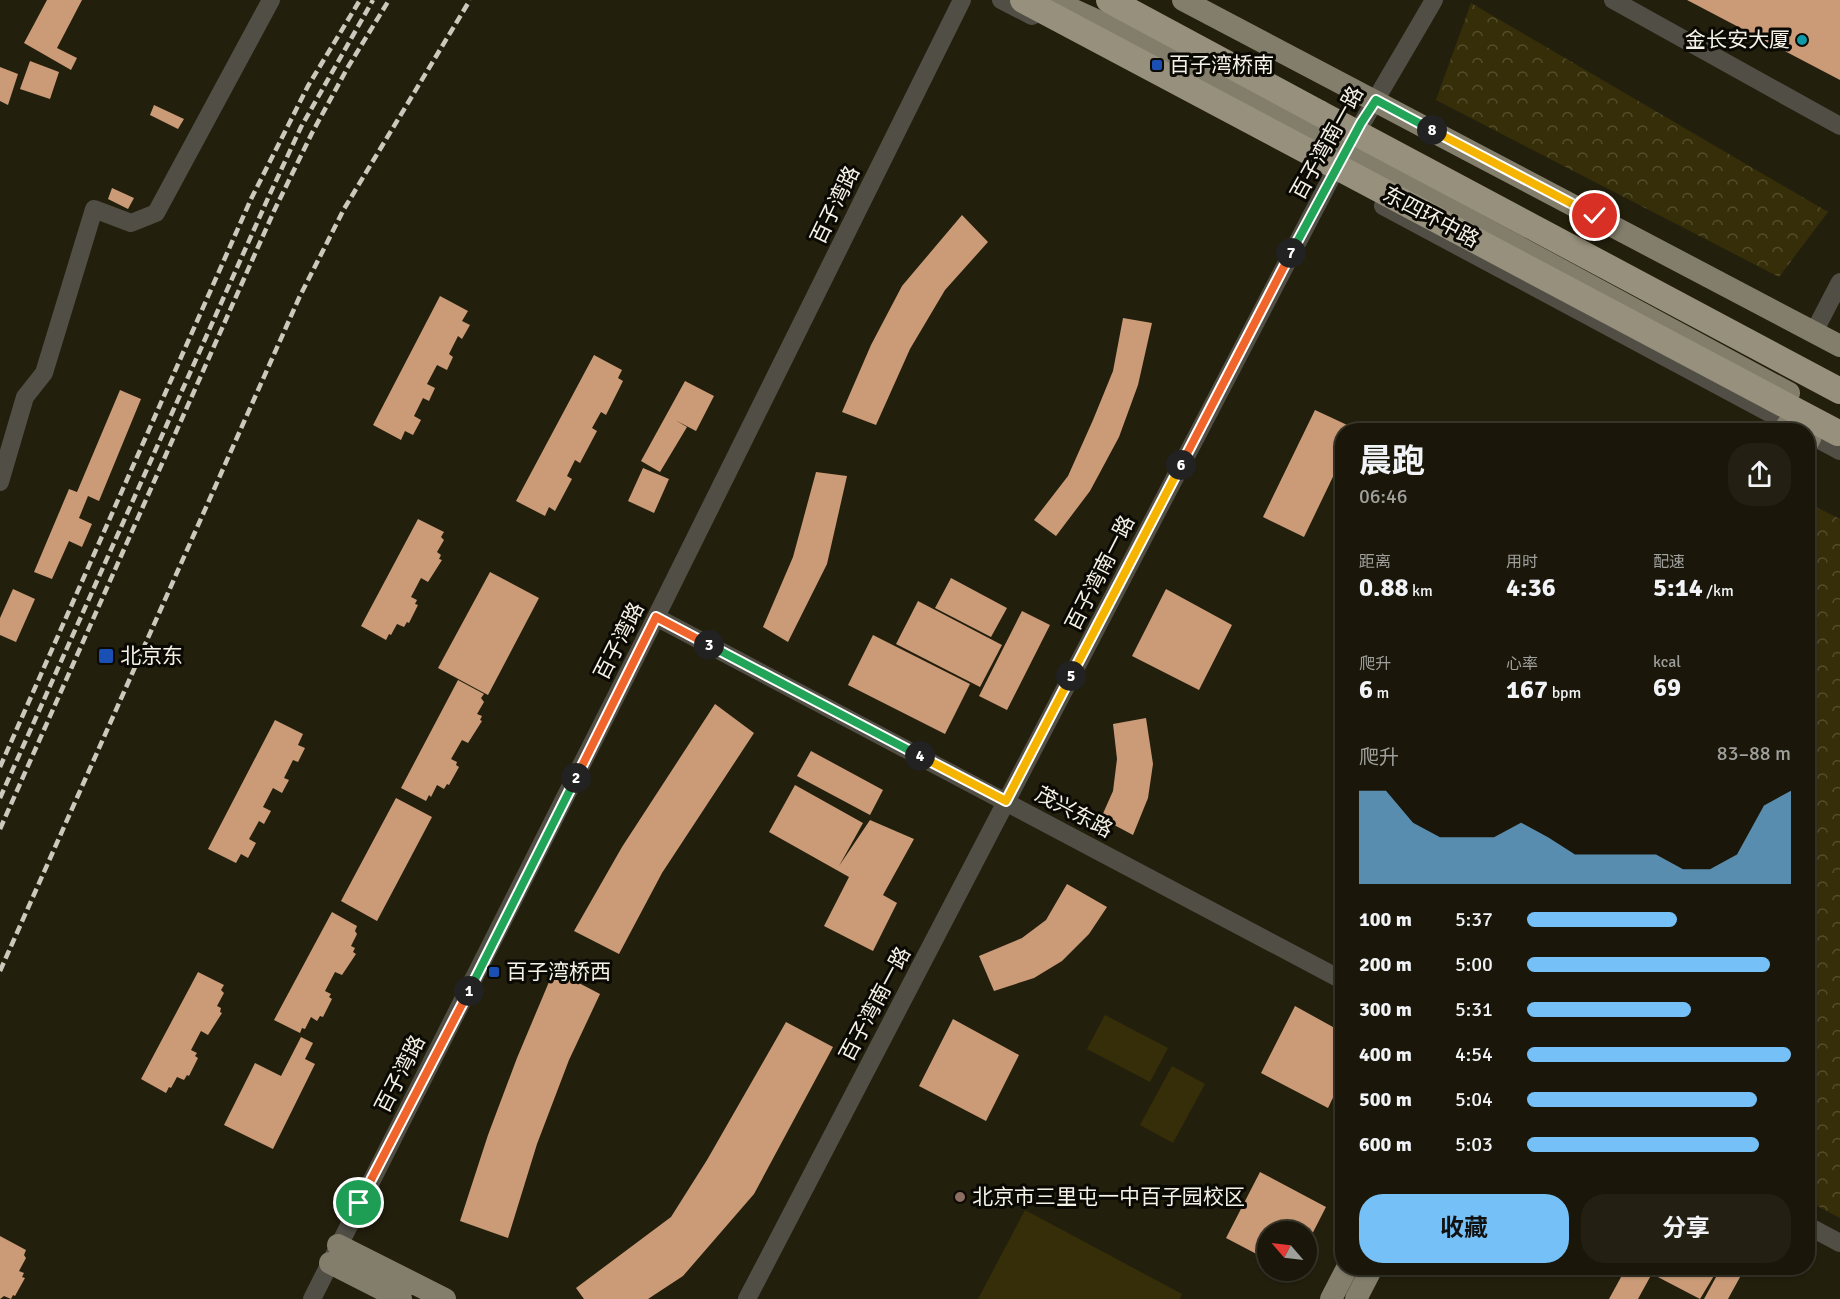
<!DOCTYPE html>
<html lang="zh">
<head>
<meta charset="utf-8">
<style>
	body { margin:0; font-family:Signika,"Noto Sans SC",sans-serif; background:#232013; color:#f1f3f6; height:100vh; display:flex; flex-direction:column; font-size:22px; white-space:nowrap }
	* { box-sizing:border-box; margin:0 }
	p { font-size:20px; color:#9f9f9c }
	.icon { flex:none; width:33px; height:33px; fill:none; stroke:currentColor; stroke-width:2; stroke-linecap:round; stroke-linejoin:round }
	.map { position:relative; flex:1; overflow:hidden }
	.sheet { position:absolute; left:1335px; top:423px; width:480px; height:852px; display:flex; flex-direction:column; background:#1a170a; border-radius:24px; box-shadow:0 2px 4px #0004,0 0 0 2px #38362b }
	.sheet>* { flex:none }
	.needle { width:39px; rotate:298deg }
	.controls { position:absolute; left:1257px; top:1221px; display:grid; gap:12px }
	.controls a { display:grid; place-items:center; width:60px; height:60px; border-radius:50%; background:#1a170a; box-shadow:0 2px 4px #0004,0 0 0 2px #38362b; font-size:30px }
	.pin { position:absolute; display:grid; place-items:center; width:51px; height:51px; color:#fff; margin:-26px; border:3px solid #fff; border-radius:50%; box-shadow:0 2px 6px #0007 }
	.km { position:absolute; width:30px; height:30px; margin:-15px; border-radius:50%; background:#222; color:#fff; font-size:16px; line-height:30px; text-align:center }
	.round { display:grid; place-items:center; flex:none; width:63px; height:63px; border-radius:24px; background:#232013 }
	.head { display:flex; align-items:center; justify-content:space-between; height:102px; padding:0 24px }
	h1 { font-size:33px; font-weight:700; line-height:45px }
	.stats { display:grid; grid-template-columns:repeat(3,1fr); gap:9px; height:102px; padding:6px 24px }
	.stats div { display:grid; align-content:center }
	.stats b { font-size:26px; font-weight:700 }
	.stats small { font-size:16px; font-weight:400 }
	.stats p { font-size:16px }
	.chart { height:168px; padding:12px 24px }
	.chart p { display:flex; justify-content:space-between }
	.chart svg { width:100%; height:108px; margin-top:6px; fill:#75c0f6; opacity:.7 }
	.cta { display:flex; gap:12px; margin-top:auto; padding:12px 24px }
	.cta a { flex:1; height:69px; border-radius:24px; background:#75c0f6; color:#111; font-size:24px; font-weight:700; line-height:69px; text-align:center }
	.cta a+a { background:#232013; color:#f1f3f6 }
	ul { padding:0 24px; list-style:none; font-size:20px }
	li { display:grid; grid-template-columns:96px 72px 1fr; align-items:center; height:45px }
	li i { height:15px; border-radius:8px; background:#75c0f6 }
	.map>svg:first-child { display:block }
</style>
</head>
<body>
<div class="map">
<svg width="1840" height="1299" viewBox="0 0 1840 1299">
	<defs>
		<pattern id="park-crowns" width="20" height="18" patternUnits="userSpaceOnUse" patternTransform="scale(1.5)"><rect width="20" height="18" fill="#362e08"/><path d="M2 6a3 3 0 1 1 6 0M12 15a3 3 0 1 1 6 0" fill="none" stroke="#544d2c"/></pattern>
	</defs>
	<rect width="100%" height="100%" fill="#231f0d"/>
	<path fill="#362e08" d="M1105 1015 1168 1048 1150 1082 1087 1049Z
		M1172 1066 1205 1084 1173 1143 1140 1125Z
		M1025 1210 1182 1294 1180 1299H978Z"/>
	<path fill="url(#park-crowns)" d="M1471 3 1828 212 1779 277 1436 100Z
		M1808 503 1840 519V1218L1808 1201Z"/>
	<path fill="#cb9b78" d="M47 0H82L57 48 77 58 71 70 24 43Z
		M1687 0H1840V80Z
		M30 61 59 72 50 99 20 89Z
		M0 67 18 74 8 105 0 101Z
		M154 105 184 119 178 129 150 115Z
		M112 188 134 198 128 209 108 199Z
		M962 215 988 242 945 290 910 349 876 425 842 412 871 345 902 286Z
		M440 296 468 311 462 321 470 325 462 339 458 336 449 354 453 357 447 370 437 365 427 384 435 388 429 401 423 398 414 416 421 420 413 435 405 431 401 440 373 425Z
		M1123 318 1152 323 1138 385 1119 437 1090 491 1056 536 1034 520 1068 476 1093 420 1113 371Z
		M594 355 622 370 618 378 623 381 606 415 601 412 592 428 597 431 580 463 575 460 567 476 572 479 555 511 549 507 545 516 516 501Z
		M685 381 714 396 696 431 675 420 687 427 660 472 641 461Z
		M120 390 141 399 99 501 88 496 79 518 92 524 82 547 69 541 52 579 34 572 69 489 77 492Z
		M1315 410 1358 430H1342V458L1304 537 1263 517Z
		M643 468 669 479 654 513 628 501Z
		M816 472 847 476 827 564 788 642 763 627 793 557Z
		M418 519 444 532 441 537 444 540 437 552 441 555 439 559 442 560 428 582 421 578 411 597 417 600 415 604 418 605 409 623 407 622 404 627 397 624 391 635 389 634 386 640 361 626Z
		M490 572 539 598 488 695 438 668Z
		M951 578 1007 608 991 637 935 608Z
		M13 589 35 599 16 642 0 635V618Z
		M1166 589 1232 625 1199 690 1132 656Z
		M918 601 1002 645 980 687 896 644Z
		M1022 611 1050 625 1007 710 979 696Z
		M873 635 970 684 945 734 848 685Z
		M458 680 484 694 481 698 484 702 477 714 482 716 480 720 482 721 468 743 462 740 451 759 457 762 456 765 459 767 449 785 447 784 444 789 437 785 431 797 429 795 426 801 401 788Z
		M715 704 754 733 662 873 619 954 574 931 622 847Z
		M1146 718 1153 764 1148 798 1133 835 1101 818 1113 791 1117 759 1113 724Z
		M275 720 303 734 298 745 305 748 298 762 293 760 284 778 289 780 282 793 273 788 263 807 271 811 264 824 259 821 249 839 256 843 248 858 241 854 236 863 208 849Z
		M811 751 883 790 870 815 797 776Z
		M795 785 863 823 839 866 870 820 914 839 883 895 897 903 873 951 824 926 849 877 769 832Z
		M396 798 432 817 377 921 341 901Z
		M1067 884 1107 907 1089 934 1062 961 1034 978 994 991 979 956 1022 938 1046 920Z
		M332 912 357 926 355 931 357 934 351 946 355 948 353 952 356 954 342 975 335 972 325 991 331 994 329 997 332 999 323 1017 320 1016 317 1021 311 1017 305 1029 302 1028 300 1033 274 1020Z
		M1342 925V942L1335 938Z
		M554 970 600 994 569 1060 537 1144 508 1238 460 1221 488 1135 517 1058Z
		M198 972 224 985 221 990 224 993 217 1006 221 1008 220 1012 222 1013 208 1035 201 1031 191 1050 197 1053 195 1056 198 1058 189 1076 187 1075 184 1080 177 1077 171 1088 169 1087 166 1093 141 1079Z
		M1295 1006 1342 1032V1079L1328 1108 1261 1073Z
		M953 1019 1019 1055 986 1121 919 1086Z
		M786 1022 833 1047 754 1194 683 1276 648 1299H584L576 1288 671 1217 707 1160Z
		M301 1037 313 1043 305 1059 315 1064 273 1149 224 1125 255 1063 281 1076Z
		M1260 1172 1326 1207 1306 1246V1232H1268V1260L1226 1238Z
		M0 1236 26 1250 24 1255 26 1258 19 1271 24 1273 22 1277 25 1278 15 1296 13 1295 11 1299 4 1296 0 1299Z
		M1483 1268H1504L1500 1276Z
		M1626 1268H1655L1638 1299H1609Z
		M1658 1268H1703L1715 1274 1700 1299 1654 1275Z
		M1721 1268H1745L1728 1299H1704Z"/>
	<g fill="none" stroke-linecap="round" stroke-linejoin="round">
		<path stroke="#514e46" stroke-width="18" d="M1001 0 1032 16
			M1613 0 1840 126
			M1383 206 1801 430
			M1814 332 1840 282
			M1808 434 1840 451
			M0 482 25 397 44 373 94 209 131 223 156 213 271 0
			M656 617 1342 980
			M1808 1226 1840 1243
			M312 1299 656 617 962 0
			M747 1299 1331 178C1364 118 1400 59 1434 0"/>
		<path stroke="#837e6c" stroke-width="22" d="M1052 0 1164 51 1345 153 1789 393
			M1183 0 1840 346
			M1784 430 1788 424
			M1808 442 1811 436
			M338 1245 445 1299
			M330 1263 401 1299
			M1331 1299 1347 1268
			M1356 1299 1372 1268"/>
		<path stroke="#97907c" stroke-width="26" d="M1109 0 1319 113"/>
		<path stroke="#cbc8bc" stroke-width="4.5" stroke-dasharray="9 4.5" stroke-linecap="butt" d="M0 767 251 199 308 86 360 0
			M0 798 269 196 301 127 373 0
			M0 829 274 211 312 133 348 67 389 0
			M0 971 299 298 344 209 470 0"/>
		<path stroke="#97907c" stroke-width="26" d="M1023 0 1838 433
			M1319 113 1840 391"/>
	</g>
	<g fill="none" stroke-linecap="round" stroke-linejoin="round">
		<g stroke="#fff" stroke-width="12">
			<path id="split-1" d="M359 1203 469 991"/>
		</g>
		<g stroke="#fff" stroke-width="12">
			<path id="split-2" d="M469 991 576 778"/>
		</g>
		<g stroke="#fff" stroke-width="12">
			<path id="split-3" d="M576 778 656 617 709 645"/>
		</g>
		<g stroke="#fff" stroke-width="12">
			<path id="split-4" d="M709 645 920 756"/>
		</g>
		<g stroke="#fff" stroke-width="12">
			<path id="split-5" d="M920 756 1006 801 1071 676"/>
		</g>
		<g stroke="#fff" stroke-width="12">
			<path id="split-6" d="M1071 676 1181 465"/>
		</g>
		<g stroke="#fff" stroke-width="12">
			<path id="split-7" d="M1181 465 1291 253"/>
		</g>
		<g stroke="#fff" stroke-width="12">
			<path id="split-8" d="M1291 253 1361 123 1376 100 1432 130"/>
		</g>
		<g stroke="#fff" stroke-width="12">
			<path id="split-9" d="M1432 130 1595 216"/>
		</g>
		<use href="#split-1" stroke="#f0652b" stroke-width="8"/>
		<use href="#split-2" stroke="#22a559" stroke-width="8"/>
		<use href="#split-3" stroke="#f0652b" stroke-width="8"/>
		<use href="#split-4" stroke="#22a559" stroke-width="8"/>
		<use href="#split-5" stroke="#f5b400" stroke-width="8"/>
		<use href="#split-6" stroke="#f5b400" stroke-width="8"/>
		<use href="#split-7" stroke="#f0652b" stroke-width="8"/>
		<use href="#split-8" stroke="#22a559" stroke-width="8"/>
		<use href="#split-9" stroke="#f5b400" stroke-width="8"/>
	</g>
	<circle fill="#0f9aa8" stroke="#0b0903" stroke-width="2" cx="1802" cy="40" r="6"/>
	<g fill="#1a4fb4" stroke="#0b0903" stroke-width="2">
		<rect x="1151" y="59" width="12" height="12" rx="3"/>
		<rect x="98" y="648" width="16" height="16" rx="3"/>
		<rect x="488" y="966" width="12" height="12" rx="3"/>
	</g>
	<circle fill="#8d6e63" stroke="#0b0903" stroke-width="2" cx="960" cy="1197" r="6"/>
	<g text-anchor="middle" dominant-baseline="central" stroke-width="6" stroke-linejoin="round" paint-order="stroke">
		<g font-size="21" fill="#f5f2e7" stroke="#0b0903" text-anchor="start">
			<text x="1790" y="40" text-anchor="end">金长安大厦</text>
			<text x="1169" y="65">百子湾桥南</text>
			<text x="120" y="656">北京东</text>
			<text x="506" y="972">百子湾桥西</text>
			<text x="972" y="1197">北京市三里屯一中百子园校区</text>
		</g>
		<g font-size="21" fill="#f5f2e7" stroke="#0b0903">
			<text transform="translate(1327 143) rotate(-61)">百子湾南一路</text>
			<text transform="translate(835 205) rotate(-64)">百子湾路</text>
			<text transform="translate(1431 217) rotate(28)">东四环中路</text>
			<text transform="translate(1100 573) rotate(-63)">百子湾南一路</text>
			<text transform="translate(619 641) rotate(-63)">百子湾路</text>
			<text transform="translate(1074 812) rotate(28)">茂兴东路</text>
			<text transform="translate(875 1004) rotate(-62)">百子湾南一路</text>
			<text transform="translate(400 1074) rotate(-63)">百子湾路</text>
		</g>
	</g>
</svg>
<div class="controls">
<a><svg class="needle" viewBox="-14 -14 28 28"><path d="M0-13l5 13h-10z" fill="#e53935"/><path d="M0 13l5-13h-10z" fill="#9f9f9c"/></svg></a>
</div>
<div class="pin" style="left:359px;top:1203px;background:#1e9e55"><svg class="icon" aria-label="arrive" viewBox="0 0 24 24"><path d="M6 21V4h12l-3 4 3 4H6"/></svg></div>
<div class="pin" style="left:1595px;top:216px;background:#d93025"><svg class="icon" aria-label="check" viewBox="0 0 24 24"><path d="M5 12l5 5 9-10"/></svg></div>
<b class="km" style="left:469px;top:991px">1</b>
<b class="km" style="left:576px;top:778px">2</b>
<b class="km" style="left:709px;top:645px">3</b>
<b class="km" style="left:920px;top:756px">4</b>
<b class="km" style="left:1071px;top:676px">5</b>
<b class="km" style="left:1181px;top:465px">6</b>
<b class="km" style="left:1291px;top:253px">7</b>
<b class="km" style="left:1432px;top:130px">8</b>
<section class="sheet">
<div class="head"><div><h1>晨跑</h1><p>06:46</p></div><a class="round"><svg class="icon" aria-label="share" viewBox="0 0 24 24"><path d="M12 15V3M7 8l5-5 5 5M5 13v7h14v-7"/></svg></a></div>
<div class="stats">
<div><p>距离</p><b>0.88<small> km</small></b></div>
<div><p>用时</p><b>4:36</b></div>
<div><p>配速</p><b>5:14<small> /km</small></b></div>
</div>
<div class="stats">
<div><p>爬升</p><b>6<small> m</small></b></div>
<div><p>心率</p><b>167<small> bpm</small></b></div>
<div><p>kcal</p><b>69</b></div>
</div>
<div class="chart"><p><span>爬升</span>83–88 m</p>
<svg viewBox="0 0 160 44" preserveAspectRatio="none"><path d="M0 44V6L10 6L20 19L30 25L40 25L50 25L60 19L70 25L80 32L90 32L100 32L110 32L120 38L130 38L140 32L150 12L160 6V44z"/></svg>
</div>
<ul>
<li><b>100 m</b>5:37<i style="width:57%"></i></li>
<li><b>200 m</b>5:00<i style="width:92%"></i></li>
<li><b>300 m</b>5:31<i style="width:62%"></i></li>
<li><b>400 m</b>4:54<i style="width:100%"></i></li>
<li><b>500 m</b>5:04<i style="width:87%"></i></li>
<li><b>600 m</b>5:03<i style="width:88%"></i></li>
</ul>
<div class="cta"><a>收藏</a><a>分享</a></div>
</section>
</div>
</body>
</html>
